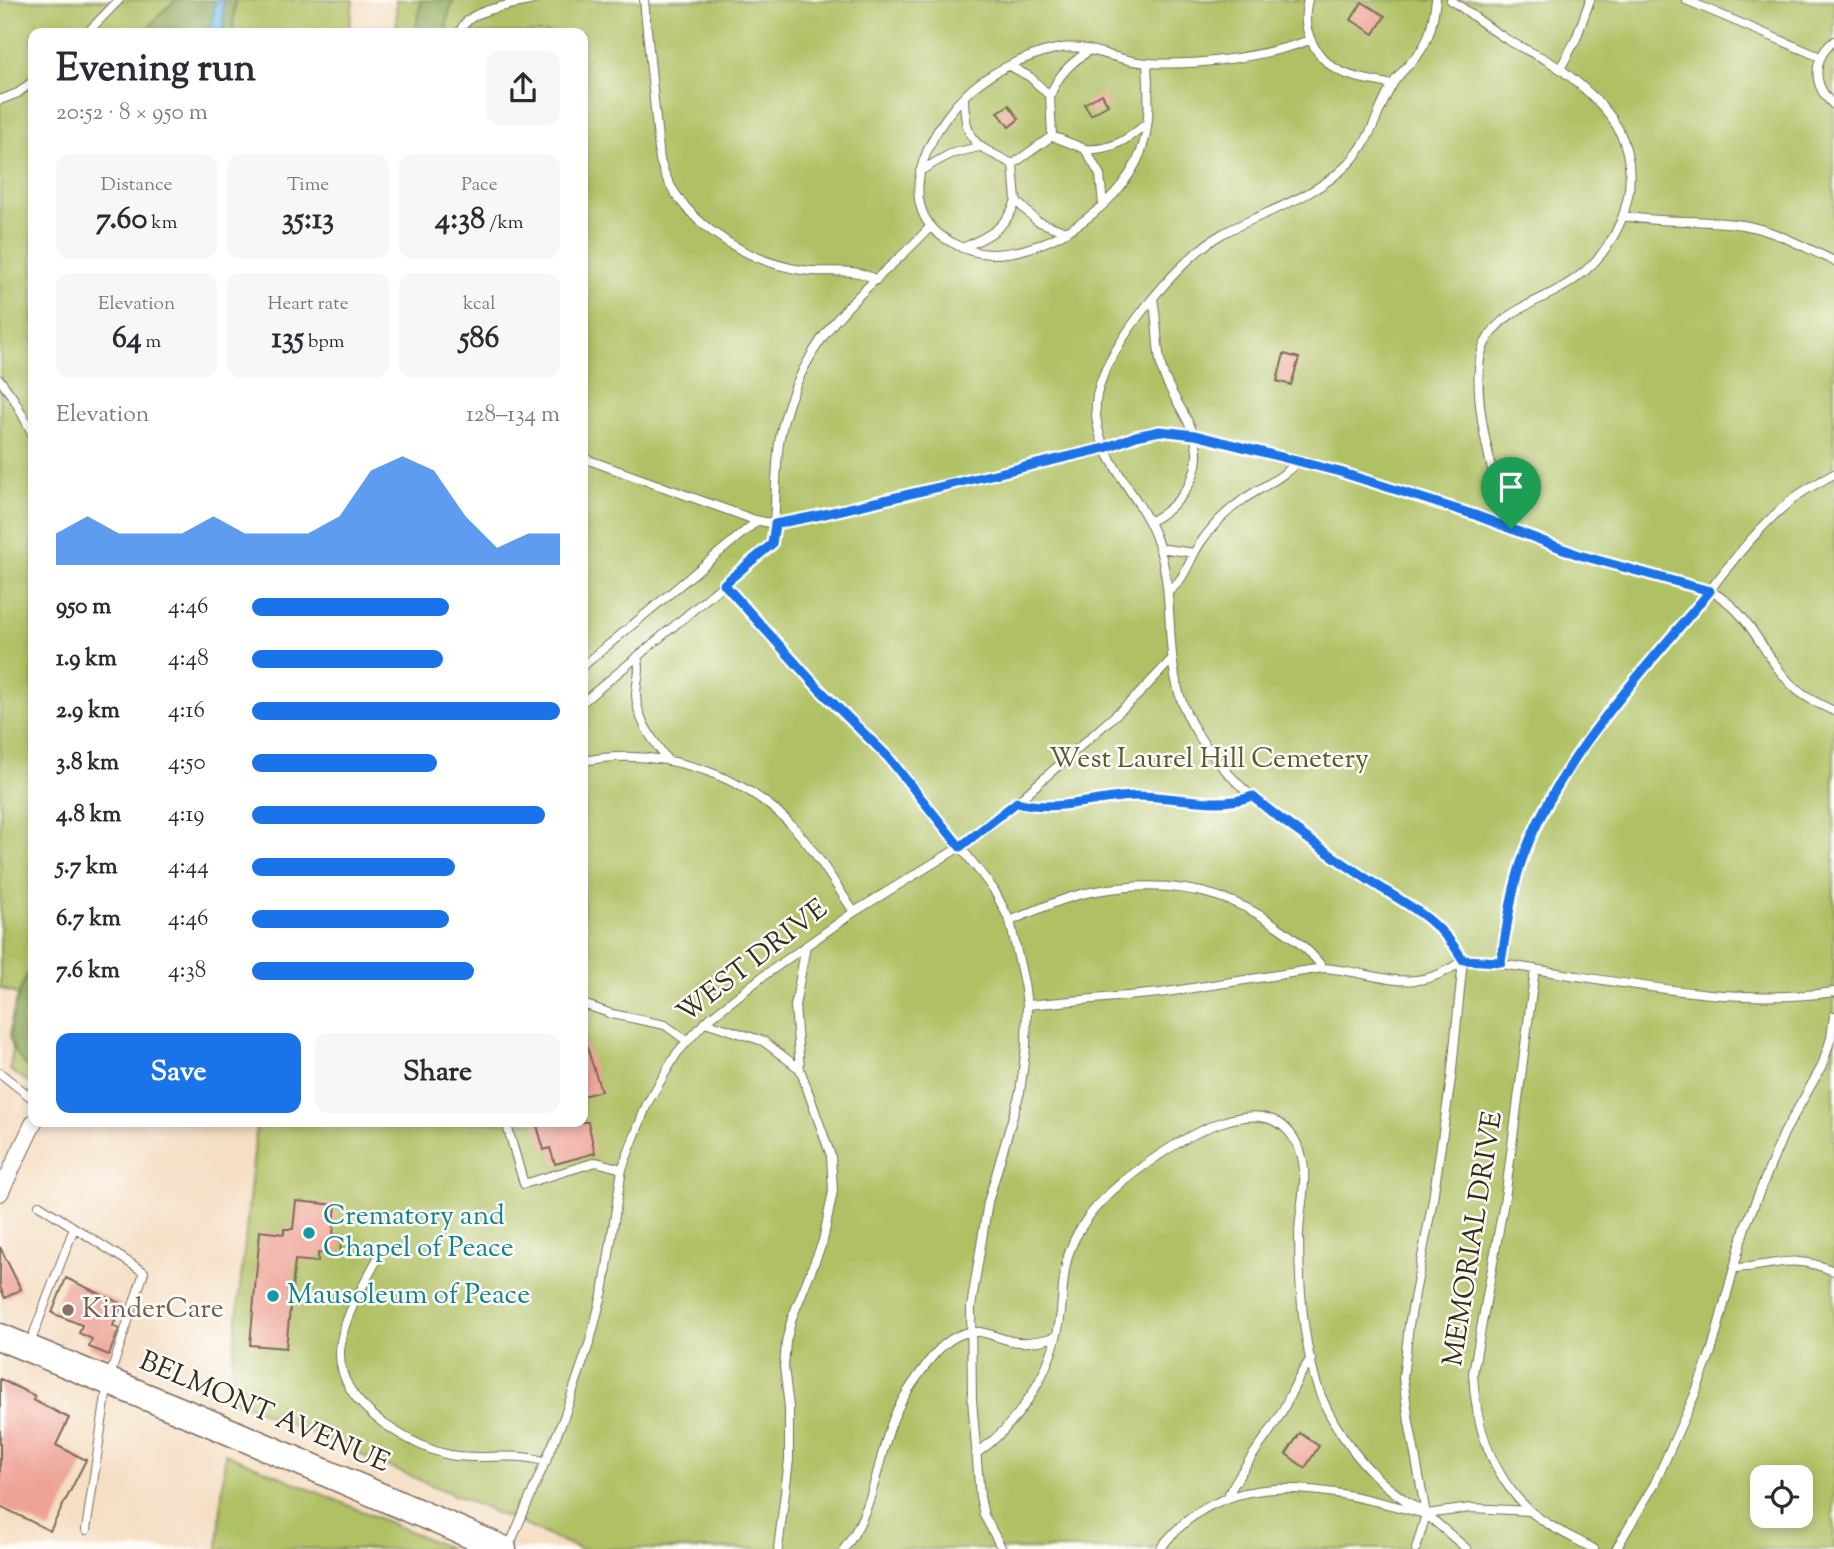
<!DOCTYPE html>
<html lang="en">
<head>
<meta charset="utf-8">
<style>
	body { margin:0; font-family:"Sorts Mill Goudy",serif; background:#f7f7f7; color:#2b2b33; height:100vh; display:flex; flex-direction:column; font-size:26px; white-space:nowrap }
	* { box-sizing:border-box; margin:0 }
	p { font-size:23px; color:#7c7c81 }
	.icon { flex:none; width:38px; height:38px; fill:none; stroke:currentColor; stroke-width:2; stroke-linecap:round; stroke-linejoin:round }
	.map { position:relative; flex:1; overflow:hidden }
	.sheet { position:absolute; left:28px; top:28px; width:560px; height:1099px; display:flex; flex-direction:column; background:#fff; border-radius:14px; box-shadow:0 4px 10px #0003 }
	.sheet>* { flex:none }
	.controls { position:absolute; left:1750px; top:1465px; display:grid; gap:14px }
	.controls a { display:grid; place-items:center; width:63px; height:63px; border-radius:14px; background:#fff; box-shadow:0 4px 10px #0003; font-size:35px }
	.pin { position:absolute; display:grid; place-items:center; width:60px; height:60px; color:#fff; margin:-72px -30px; border-radius:50% 50% 50% 0; rotate:-45deg; box-shadow:0 0 7px #0007 }
	.pin .icon { rotate:45deg }
	.round { display:grid; place-items:center; flex:none; width:74px; height:74px; border-radius:14px; background:#f7f7f7 }
	.overview { display:flex; align-items:center; justify-content:space-between; height:119px; padding:0 28px }
	h1 { font-size:38px; font-weight:700; line-height:52px }
	.figures { display:grid; grid-template-columns:repeat(3,1fr); gap:10px; height:119px; padding:7px 28px }
	.figures div { display:grid; align-content:center; border-radius:14px; background:#f7f7f7; text-align:center }
	.figures b { font-size:30px; font-weight:700 }
	.figures small { font-size:19px; font-weight:400 }
	.figures p { font-size:19px }
	.chart { height:196px; padding:14px 28px }
	.chart p { display:flex; justify-content:space-between }
	.chart svg { width:100%; height:126px; margin-top:7px; fill:#1a73e8; opacity:.7 }
	.cta { display:flex; gap:14px; margin-top:auto; padding:14px 28px }
	.cta a { flex:1; height:80px; border-radius:14px; background:#1a73e8; color:#fff; font-size:28px; font-weight:700; line-height:80px; text-align:center }
	.cta a+a { background:#f7f7f7; color:#2b2b33 }
	ul { padding:0 28px; list-style:none; font-size:23px }
	li { display:grid; grid-template-columns:112px 84px 1fr; align-items:center; height:52px }
	li i { height:18px; border-radius:9px; background:#1a73e8 }
	.map>svg:first-child { display:block }
</style>
</head>
<body>
<div class="map">
<svg width="1834" height="1549" viewBox="0 0 1834 1549">
	<rect width="100%" height="100%" fill="#fdfcf7"/>
	<filter id="ink" filterUnits="userSpaceOnUse"><feTurbulence type="fractalNoise" baseFrequency=".0143" numOctaves="2"/><feDisplacementMap in="SourceGraphic" scale="14" xChannelSelector="R" yChannelSelector="G"/><feConvolveMatrix kernelMatrix="1 2 1 2 8 2 1 2 1" color-interpolation-filters="sRGB"/></filter>
	<filter id="wash" filterUnits="userSpaceOnUse"><feTurbulence type="fractalNoise" baseFrequency=".00686" numOctaves="4" result="noise"/><feDisplacementMap in="SourceGraphic" scale="28" xChannelSelector="R" yChannelSelector="G"/><feGaussianBlur stdDeviation="1.57" result="paint"/><feColorMatrix in="noise" values="0 0 0 0 0 0 0 0 0 0 0 0 0 0 0 0 0 1.4 0 .05"/><feComposite in="paint" operator="in"/></filter>
	<g filter="url(#wash)">
		<rect width="100%" height="100%" fill="#f5dec3"/>
		<path fill="#b0c165" stroke="#767642" stroke-width="2" fill-rule="evenodd" d="M0 0H353L349 33H33V1085L10 1070 19 995 0 988Z
			M396 0H1834V1549H580L229 1398 257 1122H583V33H397ZM1762 1477H1801V1516H1762Z
			M225 1453 451 1549H218Z"/>
		<path fill="#8ca75a" stroke="#64683c" stroke-width="2" d="M176 0H235L233 33H145L160 14Z
			M421 0H453L447 21V33H415Z
			M33 966V1071C25 1065 16 1055 12 1045 5 1027 21 981 33 966Z"/>
		<path fill="#69bee5" stroke="#527482" stroke-width="2" d="M215 0H223L224 26 222 33H211Z"/>
		<g id="blocks">
			<path fill="#efa397" d="M1362 2 1385 16 1374 34 1351 20Z
				M1102 94 1108 105 1091 115 1084 104Z
				M1009 105 1019 119 1009 127 998 112Z
				M1284 354 1299 358 1291 385 1277 381Z
				M583 1044H586L601 1091 583 1096Z
				M536 1122H588L595 1153 555 1164 550 1148 544 1150Z
				M296 1201 336 1205 333 1234 342 1235 340 1255 318 1253V1262L295 1260 286 1348 250 1345 260 1231 284 1234V1229H293Z
				M0 1247 21 1289 5 1298 0 1287Z
				M66 1278 122 1304 113 1326 119 1329 109 1355 89 1347 92 1339 79 1333 82 1325 52 1313Z
				M0 1379 35 1396 33 1400 69 1418 56 1445 86 1460 50 1531 0 1506Z
				M1300 1433 1319 1446 1305 1468 1286 1454Z"/>
		</g>
	</g>
	<g filter="url(#ink)">
		<use href="#blocks" fill-opacity="0" stroke="#7c6958" stroke-width="2"/>
		<g fill="none" stroke-linecap="round" stroke-linejoin="round">
			<g stroke="#7c6958" stroke-width="10">
				<path id="service" d="M644 0 660 160C676 219 744 261 802 270 826 274 855 266 876 280
					M1308 0C1299 32 1318 64 1349 75 1363 80 1378 81 1392 85
					M1436 0C1433 21 1430 42 1415 58 1408 66 1400 73 1394 82 1376 111 1374 137 1348 164 1313 199 1265 211 1222 234 1179 258 1106 347 1097 395 1087 451 1139 490 1156 538 1181 605 1156 669 1197 733 1235 795 1303 837 1363 877 1402 902 1439 917 1463 960 1496 962 1526 968 1558 973 1647 987 1744 1005 1834 992
					M1451 0C1470 13 1488 28 1508 40 1521 48 1536 54 1550 62 1569 74 1588 91 1603 107 1651 160 1630 240 1575 279 1545 302 1504 306 1485 343 1466 380 1494 492 1512 529
					M1686 0 1820 57
					M87 33 119 0
					M460 33C466 8 511 6 534 0
					M1834 41C1812 59 1812 86 1834 105
					M1147 63C1148 89 1151 117 1144 142 1129 201 1050 255 991 254 977 254 963 249 951 242 882 206 937 113 982 81 1005 65 1053 43 1081 48 1104 52 1124 62 1148 63 1196 66 1264 57 1310 40
					M1560 69 1576 39 1590 0
					M1050 96C1058 74 1072 62 1090 50
					M964 98C965 143 975 145 1013 164L1052 136 1050 96 1030 77 1010 66
					M0 100 18 93 33 81
					M1052 136 1085 149 1100 175 1103 205
					M1085 149C1112 151 1128 139 1147 123
					M1013 164 1016 201 1037 221 1066 232
					M920 171 950 154 979 147
					M1623 216C1664 224 1707 218 1748 226 1778 232 1806 248 1834 261
					M962 248C988 237 1006 228 1016 201
					M0 380 14 399 33 435
					M583 458 755 520 775 524 816 516 1105 448 1147 432 1160 431 1194 435 1380 484 1478 516 1579 555 1710 591C1752 611 1763 659 1796 689 1807 699 1821 705 1834 711
					M1149 522C1182 505 1207 471 1193 433 1185 411 1169 393 1162 370 1156 347 1158 323 1153 299
					M1159 548 1194 553
					M724 584 800 670 870 737 911 783 994 890 1010 921 1024 983 1027 1005 1026 1047 1020 1092 988 1202 971 1307 972 1399 980 1497 984 1515 1002 1549
					M1168 592C1186 579 1189 559 1201 542 1212 526 1228 510 1244 499 1263 486 1283 478 1298 461
					M637 657C642 669 636 682 636 695 637 721 654 741 668 761
					M583 666 757 521
					M583 702 772 544C777 509 774 473 780 437 789 390 812 345 845 310 871 281 903 257 929 228
					M583 761C658 746 743 772 795 829 818 854 835 884 854 912
					M1017 802C1056 813 1096 797 1135 796 1171 795 1220 809 1252 796
					M1010 921C1037 910 1066 896 1096 891 1159 880 1222 887 1275 925 1293 937 1310 950 1323 968
					M1463 960 1451 1079 1433 1199 1409 1325 1403 1378 1409 1422 1426 1514 1467 1549
					M1501 962C1508 920 1514 878 1531 838 1566 755 1630 686 1687 618 1721 578 1751 532 1793 499 1805 489 1820 482 1834 474
					M1535 969 1506 1191 1473 1373C1475 1424 1491 1474 1529 1510 1547 1526 1572 1537 1594 1549
					M583 1004 612 1014 665 1025 687 1041
					M1027 1005 1160 993 1323 968C1376 971 1413 999 1463 960
					M705 1022 763 1041 800 1069 831 1156 833 1191 823 1241 792 1318 786 1342 784 1367 789 1407V1460L778 1549
					M800 1069 795 1006 806 946
					M0 1073 33 1099
					M506 1122 524 1184 596 1162 622 1169
					M39 1205 144 1272 108 1382 86 1530
					M382 1250C348 1316 307 1367 383 1423 403 1437 426 1450 450 1455 483 1461 513 1451 546 1462
					M1735 1268C1777 1266 1791 1253 1834 1271
					M29 1346 74 1228
					M976 1454C1022 1421 1054 1368 1061 1312 1063 1291 1063 1270 1070 1250 1081 1220 1105 1195 1130 1176 1168 1147 1271 1073 1300 1151 1310 1177 1299 1207 1299 1235 1299 1282 1302 1336 1316 1382 1327 1418 1355 1458 1383 1483 1396 1495 1411 1504 1426 1514L1471 1508 1530 1511
					M1228 1496C1241 1467 1263 1444 1279 1417 1290 1398 1297 1376 1311 1359
					M508 1549 563 1420 590 1341 604 1287 622 1169 647 1104 677 1053 705 1022 762 977 854 912 960 847 997 820 1138 695 1171 660
					M844 1549C873 1511 876 1468 891 1425 898 1404 910 1387 923 1369 933 1355 945 1340 962 1334 982 1326 999 1341 1019 1342 1032 1343 1044 1340 1056 1337
					M1160 1549C1227 1459 1334 1490 1426 1514L1416 1549
					M1616 1549 1655 1483 1695 1394 1712 1349 1745 1227 1784 1133 1822 1066 1831 1038 1834 1016"/>
			</g>
			<g stroke="#7c6958" stroke-width="18">
				<path id="minor" d="M0 1193 34 1122"/>
			</g>
			<g stroke="#7c6958" stroke-width="29">
				<path id="primary" d="M0 1337 198 1418 503 1549"/>
			</g>
			<use href="#service" stroke="#fff" stroke-width="8"/>
			<use href="#minor" stroke="#fff" stroke-width="16"/>
			<use href="#primary" stroke="#fff" stroke-width="26"/>
		</g>
	</g>
	<g fill="none" stroke-linecap="round" stroke-linejoin="round" filter="url(#ink)">
		<g stroke="#fff" stroke-width="14">
			<path id="route" d="M1160 431 1195 435 1340 472 1475 515 1579 555 1710 591C1642 673 1561 755 1523 857 1511 891 1507 927 1501 962L1463 960C1437 915 1402 903 1361 875 1323 850 1286 825 1252 796 1220 810 1171 795 1135 796 1096 797 1056 813 1017 802L960 847 888 757 819 689 724 584 772 544 775 524 816 516 1105 448 1136 436Z"/>
		</g>
		<use href="#route" stroke="#1a73e8" stroke-width="9"/>
	</g>
	<g fill="#0f9aa8" stroke="#fdfcf7" stroke-width="2.5">
		<circle cx="309" cy="1233" r="7"/>
		<circle cx="273" cy="1296" r="7"/>
	</g>
	<circle fill="#8d6e63" stroke="#fdfcf7" stroke-width="2.5" cx="68" cy="1310" r="7"/>
	<g text-anchor="middle" dominant-baseline="central" stroke-width="5" stroke-linejoin="round" paint-order="stroke">
		<g font-size="28" fill="#5e5733" stroke="#fdfcf7">
			<text x="1209" y="760">West Laurel Hill Cemetery</text>
		</g>
		<g font-size="28" fill="#3b2a1e" stroke="#fdfcf7">
			<text transform="translate(753 962) rotate(-38)">WEST DRIVE</text>
			<text transform="translate(1474 1239) rotate(-81)">MEMORIAL DRIVE</text>
			<text transform="translate(264 1413) rotate(23)">BELMONT AVENUE</text>
		</g>
		<g font-size="28" fill="#0d838f" stroke="#fdfcf7" text-anchor="start">
			<text x="323" y="1217">Crematory and<tspan x="323" dy="32">Chapel of Peace</tspan></text>
			<text x="287" y="1296">Mausoleum of Peace</text>
		</g>
		<g font-size="28" fill="#785e54" stroke="#fdfcf7" text-anchor="start">
			<text x="82" y="1310">KinderCare</text>
		</g>
	</g>
</svg>
<div class="controls">
<a><svg class="icon" aria-label="locate" viewBox="0 0 24 24"><circle cx="12" cy="12" r="6"/><path d="M12 2v4M12 18v4M2 12h4M18 12h4"/></svg></a>
</div>
<div class="pin" style="left:1511px;top:529px;background:#1e9e55"><svg class="icon" aria-label="arrive" viewBox="0 0 24 24"><path d="M6 21V4h12l-3 4 3 4H6"/></svg></div>
<section class="sheet">
<div class="overview"><div><h1>Evening run</h1><p>20:52 · 8 × 950 m</p></div><a class="round"><svg class="icon" aria-label="share" viewBox="0 0 24 24"><path d="M12 15V3M7 8l5-5 5 5M5 13v7h14v-7"/></svg></a></div>
<div class="figures">
<div><p>Distance</p><b>7.60<small> km</small></b></div>
<div><p>Time</p><b>35:13</b></div>
<div><p>Pace</p><b>4:38<small> /km</small></b></div>
</div>
<div class="figures">
<div><p>Elevation</p><b>64<small> m</small></b></div>
<div><p>Heart rate</p><b>135<small> bpm</small></b></div>
<div><p>kcal</p><b>586</b></div>
</div>
<div class="chart"><p><span>Elevation</span>128–134 m</p>
<svg viewBox="0 0 160 44" preserveAspectRatio="none"><path d="M0 44V33L10 27L20 33L30 33L40 33L50 27L60 33L70 33L80 33L90 27L100 11L110 6L120 11L130 27L140 38L150 33L160 33V44z"/></svg>
</div>
<ul>
<li><b>950 m</b>4:46<i style="width:64%"></i></li>
<li><b>1.9 km</b>4:48<i style="width:62%"></i></li>
<li><b>2.9 km</b>4:16<i style="width:100%"></i></li>
<li><b>3.8 km</b>4:50<i style="width:60%"></i></li>
<li><b>4.8 km</b>4:19<i style="width:95%"></i></li>
<li><b>5.7 km</b>4:44<i style="width:66%"></i></li>
<li><b>6.7 km</b>4:46<i style="width:64%"></i></li>
<li><b>7.6 km</b>4:38<i style="width:72%"></i></li>
</ul>
<div class="cta"><a>Save</a><a>Share</a></div>
</section>
</div>
</body>
</html>
